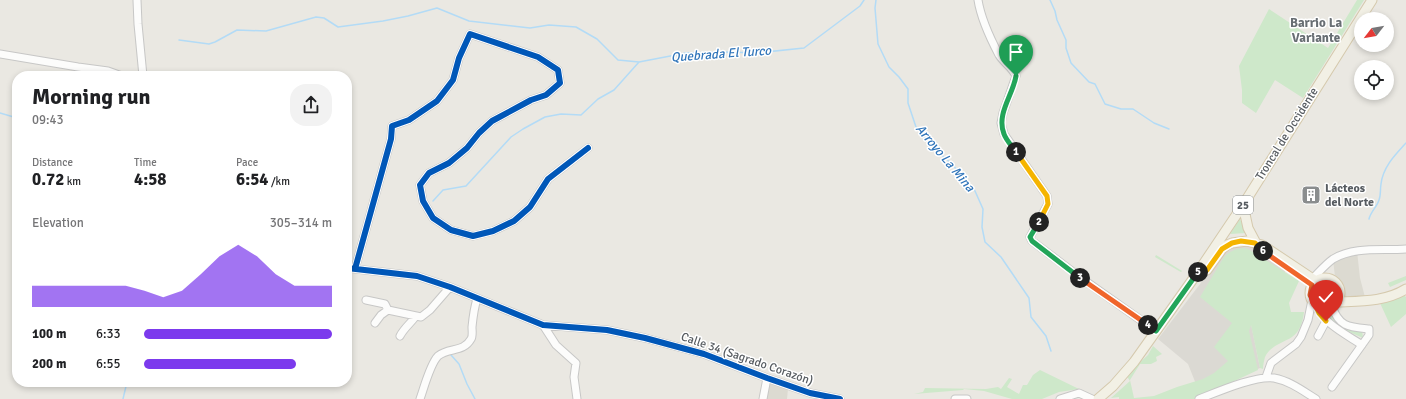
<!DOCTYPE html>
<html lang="en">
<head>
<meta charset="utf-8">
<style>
	body { margin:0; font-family:Signika,sans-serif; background:#f2f2f2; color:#202124; height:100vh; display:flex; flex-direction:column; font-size:15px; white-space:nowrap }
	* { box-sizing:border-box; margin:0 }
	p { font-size:13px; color:#757577 }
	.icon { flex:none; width:22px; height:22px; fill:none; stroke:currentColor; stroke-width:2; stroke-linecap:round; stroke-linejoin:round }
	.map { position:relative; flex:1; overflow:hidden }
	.details { position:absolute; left:12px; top:71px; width:340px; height:316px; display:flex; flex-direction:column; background:#fff; border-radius:16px; box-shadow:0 2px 6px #0003 }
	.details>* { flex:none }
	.needle { width:26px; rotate:239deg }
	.controls { position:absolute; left:1354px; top:12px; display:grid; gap:8px }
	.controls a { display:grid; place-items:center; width:40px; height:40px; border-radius:50%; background:#fff; box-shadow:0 2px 6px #0003; font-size:20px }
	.pin { position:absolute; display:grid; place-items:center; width:34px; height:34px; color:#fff; margin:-41px -17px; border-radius:50% 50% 50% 0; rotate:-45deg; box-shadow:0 0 4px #0007 }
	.pin .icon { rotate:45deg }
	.km { position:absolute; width:20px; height:20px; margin:-10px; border-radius:50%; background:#222; color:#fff; font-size:11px; line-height:20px; text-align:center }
	.round { display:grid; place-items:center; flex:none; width:42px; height:42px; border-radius:16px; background:#f2f2f2 }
	.overview { display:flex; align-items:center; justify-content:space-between; height:68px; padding:0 20px }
	h1 { font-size:22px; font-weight:700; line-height:30px }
	.figures { display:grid; grid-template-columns:repeat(3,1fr); gap:6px; height:68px; padding:4px 20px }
	.figures div { display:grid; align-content:center }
	.figures b { font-size:17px; font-weight:700 }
	.figures small { font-size:11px; font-weight:400 }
	.figures p { font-size:11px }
	.chart { height:112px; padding:8px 20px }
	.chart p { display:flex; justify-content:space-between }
	.chart svg { width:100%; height:72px; margin-top:4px; fill:#7c3aed; opacity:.7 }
	ul { padding:0 20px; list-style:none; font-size:13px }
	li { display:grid; grid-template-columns:64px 48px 1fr; align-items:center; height:30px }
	li i { height:10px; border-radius:5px; background:#7c3aed }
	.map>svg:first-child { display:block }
</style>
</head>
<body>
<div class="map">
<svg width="1406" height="399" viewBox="0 0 1406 399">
	<rect width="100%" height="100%" fill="#eae8e2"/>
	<path fill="#dbd9d3" d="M1247 244 1286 270 1263 308 1251 324 1260 368 1200 394 1188 364 1158 339 1223 254 1234 246Z"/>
	<path fill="#dcdad1" d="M1357 251 1360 278 1366 301 1340 300 1343 289 1340 281 1335 277 1333 259Z
		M770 383 788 389 787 399H766Z"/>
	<path fill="#cee8ca" d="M1357 0H1364L1303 98 1275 80 1256 113 1242 103V90L1239 66 1269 9 1328 48Z
		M1240 219 1246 233 1230 234Z
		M1243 248 1248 249 1299 281 1289 303 1291 312H1304C1303 321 1300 332 1292 337 1283 343 1271 345 1265 357 1264 361 1263 365 1263 369L1260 368 1251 325 1249 331 1258 370 1196 399H1119V397L1111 398 1130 381 1126 375 1148 355 1153 346 1162 354 1156 357 1157 361 1151 364H1140L1130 380 1134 398 1154 396 1177 387 1203 379 1214 373 1228 361 1214 347 1232 323 1200 297 1224 257C1230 251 1235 249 1243 248Z
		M1156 255 1182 271 1181 272 1179 271 1155 257Z
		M1406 276V280L1390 287 1388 283Z
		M1315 292a10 10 0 1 1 20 0a10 10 0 1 1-20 0Z
		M1404 295 1406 297V314L1391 327 1380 303Z
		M1331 313C1337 329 1347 330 1362 330L1363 338 1345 330 1325 315Z
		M1040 370 1079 389 1059 392 1042 399H1012L984 391 964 389 963 390 914 394 923 392 925 388 986 389 998 387 1001 389 1009 378 1012 379 1007 387 1019 394 1023 385H1027L1033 375Z"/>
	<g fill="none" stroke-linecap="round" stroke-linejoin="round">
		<path stroke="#b3dbf6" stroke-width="1.5" d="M876 0 875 8 878 44 889 67 899 77 908 89V103L916 127 937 151 951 163 975 191 983 209 982 227 985 242 1001 257 1029 298 1031 317 1046 336 1051 351
			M1050 0 1055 11 1057 20 1066 40V48L1071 63 1089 82 1095 84 1105 104 1121 109H1133L1154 123 1169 129
			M179 40 209 44 215 42 237 30 266 31 316 17 324 18 338 27 383 21 408 16 437 8 469 21 530 28 549 25 576 27 597 39 618 60 639 62 686 53 730 52 756 53 804 48 860 6 864 0
			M0 113 17 118
			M433 201 443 190 466 186 511 137 523 129 545 117 561 114 581 115 598 99 614 90 639 62
			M1369 219C1371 211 1377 207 1379 200 1381 195 1380 190 1381 184 1383 167 1395 155 1406 143
			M451 355 459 364 467 384 475 399
			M123 399 127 382"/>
		<g stroke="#c7c7c6" stroke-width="9">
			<path id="minor" d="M137 0 138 24 143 76
				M978 0C981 19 990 38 999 55 1004 63 1012 67 1016 76L1003 113 1001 123 1004 134 1047 196 1048 204 1030 237 1032 241 1077 275 1156 331
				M0 54 78 67 108 71 122 76
				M347 268 417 276 450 287 543 325 607 330 645 338 704 354 767 378 810 393 840 399
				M355 269 391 139 392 126 409 120 437 101 453 80 459 58 470 34 538 57 558 70 560 83 546 95 531 100 492 121 479 133 467 148 449 163 429 173 420 185 423 201 433 218 451 230 473 236 493 231 514 221 530 207 548 179 588 148
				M1313 278C1319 272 1326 264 1333 259 1355 246 1382 251 1406 249
				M366 300 385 304 388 310
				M1314 303C1324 324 1344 333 1362 345
				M375 323 381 315 388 310 421 317 430 310 450 287
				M543 325 556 345 576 363 574 377 577 399
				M400 336C404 328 411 323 416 316
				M1318 336 1326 321
				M1266 377 1271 363 1296 344 1301 337 1308 320 1312 300
				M1332 387 1369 335V329C1349 327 1339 327 1332 306
				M420 399C424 388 430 364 438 356 449 347 463 353 471 339 473 336 472 331 472 327 473 317 474 308 477 299
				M763 399 767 378
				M955 399H967
				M1060 399 1079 393 1092 399
				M1199 399C1217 392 1256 375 1274 378 1290 381 1303 391 1316 399"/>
		</g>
		<g stroke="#d5c9ad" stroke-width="11">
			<path id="major" d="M1243 205 1248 228 1257 245
				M1198 272 1207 270 1222 249 1227 245 1232 243 1247 241 1262 245 1316 281
				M1310 293a15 15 0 1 1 30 0a15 15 0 1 1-30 0Z
				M1337 302C1361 301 1385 302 1406 289
				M1098 399 1113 386 1134 362 1198 272 1243 205 1372 0"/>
		</g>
		<use href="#minor" stroke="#fcfcfb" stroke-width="7"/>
		<use href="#major" stroke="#f2f0e5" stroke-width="9"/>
		<g stroke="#fff" stroke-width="8">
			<path id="cycleway" d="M347 268 417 276 450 287 543 325 607 330 645 338 704 354 767 378 810 393 840 399
				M355 269 391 139 392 126 409 120 437 101 453 80 459 58 470 34 538 57 558 70 560 83 546 95 531 100 492 121 479 133 467 148 449 163 429 173 420 185 423 201 433 218 451 230 473 236 493 231 514 221 530 207 548 179 588 148"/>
		</g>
		<use href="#cycleway" stroke="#0057b8" stroke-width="6"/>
	</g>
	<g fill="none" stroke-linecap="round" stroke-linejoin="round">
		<g stroke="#fff" stroke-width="8">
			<path id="split-1" d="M1016 152C1012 146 1006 140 1004 134 996 114 1013 95 1016 76"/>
		</g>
		<g stroke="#fff" stroke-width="8">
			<path id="split-2" d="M1016 152 1047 196 1048 204 1039 222"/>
		</g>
		<g stroke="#fff" stroke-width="8">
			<path id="split-3" d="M1039 222 1030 237 1032 241 1080 278"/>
		</g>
		<g stroke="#fff" stroke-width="8">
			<path id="split-4" d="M1080 278 1148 325"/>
		</g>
		<g stroke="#fff" stroke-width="8">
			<path id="split-5" d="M1148 325 1156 331 1198 272"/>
		</g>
		<g stroke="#fff" stroke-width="8">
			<path id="split-6" d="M1198 272 1207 270 1222 249 1232 243 1241 241 1255 243 1263 251"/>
		</g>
		<g stroke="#fff" stroke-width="8">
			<path id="split-7" d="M1263 251 1312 285 1310 295 1316 306"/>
		</g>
		<g stroke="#fff" stroke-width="8">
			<path id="split-8" d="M1316 306 1319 313 1326 321"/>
		</g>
		<use href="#split-1" stroke="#22a559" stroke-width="5"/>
		<use href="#split-2" stroke="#f5b400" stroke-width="5"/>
		<use href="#split-3" stroke="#22a559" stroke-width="5"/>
		<use href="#split-4" stroke="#f0652b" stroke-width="5"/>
		<use href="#split-5" stroke="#22a559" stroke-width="5"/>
		<use href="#split-6" stroke="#f5b400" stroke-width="5"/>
		<use href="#split-7" stroke="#f0652b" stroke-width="5"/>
		<use href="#split-8" stroke="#f5b400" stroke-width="5"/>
	</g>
	<defs>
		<g id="building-square" transform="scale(1)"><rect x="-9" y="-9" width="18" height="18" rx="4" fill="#8a8d8e" stroke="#fff"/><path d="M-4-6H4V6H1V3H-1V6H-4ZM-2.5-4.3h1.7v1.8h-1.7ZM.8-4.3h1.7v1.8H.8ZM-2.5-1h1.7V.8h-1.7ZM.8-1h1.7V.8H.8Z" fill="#fff"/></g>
	</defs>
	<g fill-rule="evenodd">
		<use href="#building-square" x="1311" y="195"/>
	</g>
	<g text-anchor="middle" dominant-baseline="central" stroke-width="3" stroke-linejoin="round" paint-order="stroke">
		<rect fill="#fff" stroke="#898d90" stroke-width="1" x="1233" y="196" width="20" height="18" rx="3"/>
		<g font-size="11" font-weight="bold" fill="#575c61">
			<text x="1243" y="205">25</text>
		</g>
		<g font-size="12" fill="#575c61" stroke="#fff">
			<text transform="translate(1287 134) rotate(-58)">Troncal de Occidente</text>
			<text transform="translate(747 359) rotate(19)">Calle 34 (Sagrado Corazón)</text>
		</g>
		<g font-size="12" font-weight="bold" fill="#575c61" stroke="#fff" text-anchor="start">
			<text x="1325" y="188">Lácteos<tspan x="1325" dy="14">del Norte</tspan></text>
		</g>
		<g font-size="13" font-weight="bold" fill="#686e73" stroke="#fff">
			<text x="1316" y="23">Barrio La<tspan x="1316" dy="15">Variante</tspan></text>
		</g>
		<g font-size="13" font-style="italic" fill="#3075ba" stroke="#fff">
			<text transform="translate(721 54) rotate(-4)">Quebrada El Turco</text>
			<text transform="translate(945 158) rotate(50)">Arroyo La Mina</text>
		</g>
	</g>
</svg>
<div class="controls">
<a><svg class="needle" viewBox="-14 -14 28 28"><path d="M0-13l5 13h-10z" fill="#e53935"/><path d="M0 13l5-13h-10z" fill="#757577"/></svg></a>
<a><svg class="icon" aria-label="locate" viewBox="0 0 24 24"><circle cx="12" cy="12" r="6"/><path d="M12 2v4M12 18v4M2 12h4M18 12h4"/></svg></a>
</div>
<div class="pin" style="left:1016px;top:76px;background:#1e9e55"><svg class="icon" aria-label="arrive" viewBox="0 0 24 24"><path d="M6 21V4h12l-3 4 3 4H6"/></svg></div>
<div class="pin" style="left:1326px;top:321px;background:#d93025"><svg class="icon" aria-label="check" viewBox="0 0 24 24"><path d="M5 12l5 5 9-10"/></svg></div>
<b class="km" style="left:1016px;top:152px">1</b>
<b class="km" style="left:1039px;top:222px">2</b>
<b class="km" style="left:1080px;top:278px">3</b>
<b class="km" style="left:1148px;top:325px">4</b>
<b class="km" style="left:1198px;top:272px">5</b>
<b class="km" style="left:1263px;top:251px">6</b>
<section class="details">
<div class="overview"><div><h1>Morning run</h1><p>09:43</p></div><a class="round"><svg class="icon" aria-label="share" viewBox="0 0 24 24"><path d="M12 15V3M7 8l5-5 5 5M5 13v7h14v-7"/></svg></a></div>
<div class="figures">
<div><p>Distance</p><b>0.72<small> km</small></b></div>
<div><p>Time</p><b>4:58</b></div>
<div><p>Pace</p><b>6:54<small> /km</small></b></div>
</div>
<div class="chart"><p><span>Elevation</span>305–314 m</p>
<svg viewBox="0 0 160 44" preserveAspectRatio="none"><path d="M0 44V31L10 31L20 31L30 31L40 31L50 31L60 34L70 38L80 34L90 24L100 13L110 6L120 13L130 24L140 31L150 31L160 31V44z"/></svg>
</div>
<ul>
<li><b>100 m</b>6:33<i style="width:100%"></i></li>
<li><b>200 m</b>6:55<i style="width:81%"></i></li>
</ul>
</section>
</div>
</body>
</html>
